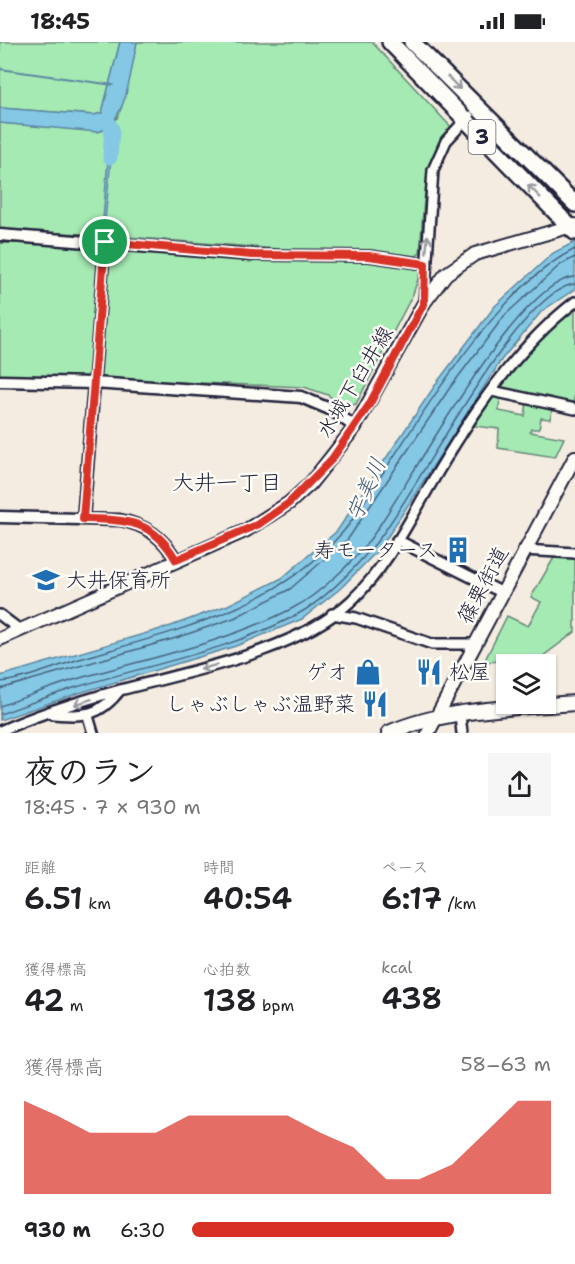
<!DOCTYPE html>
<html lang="ja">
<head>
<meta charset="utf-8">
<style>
	body { margin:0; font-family:"Shantell Sans","Klee One",sans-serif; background:#f6f6f6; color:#202124; height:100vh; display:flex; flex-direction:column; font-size:22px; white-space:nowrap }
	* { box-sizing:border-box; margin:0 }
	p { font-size:20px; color:#757577 }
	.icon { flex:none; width:33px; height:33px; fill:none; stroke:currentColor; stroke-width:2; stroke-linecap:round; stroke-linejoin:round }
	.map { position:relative; height:691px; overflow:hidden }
	.sheet { display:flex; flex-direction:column; background:#fff; flex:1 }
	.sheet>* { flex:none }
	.fabs { position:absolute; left:496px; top:612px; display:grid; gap:12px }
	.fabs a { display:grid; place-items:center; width:60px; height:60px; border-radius:0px; background:#fff; box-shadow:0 2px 4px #0004; font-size:30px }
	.pin { position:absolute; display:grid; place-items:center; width:51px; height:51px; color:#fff; margin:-26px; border:3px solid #fff; border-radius:50%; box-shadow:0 2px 6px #0007 }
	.round { display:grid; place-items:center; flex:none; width:63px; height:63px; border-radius:0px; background:#f6f6f6 }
	.headline { display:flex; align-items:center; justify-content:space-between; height:102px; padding:0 24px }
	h1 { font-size:33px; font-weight:600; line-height:45px }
	.stats { display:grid; grid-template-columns:repeat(3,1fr); gap:9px; height:102px; padding:6px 24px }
	.stats div { display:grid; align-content:center }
	.stats b { font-size:30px; font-weight:600 }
	.stats small { font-size:16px; font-weight:400 }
	.stats p { font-size:16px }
	.chart { height:168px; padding:12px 24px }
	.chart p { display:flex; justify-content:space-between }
	.chart svg { width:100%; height:108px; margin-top:6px; fill:#d93025; opacity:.7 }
	ul { padding:0 24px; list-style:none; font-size:20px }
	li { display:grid; grid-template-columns:96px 72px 1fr; align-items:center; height:45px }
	li i { height:15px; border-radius:8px; background:#d93025 }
	.status { display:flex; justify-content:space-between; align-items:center; height:42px; padding:0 30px; background:#fff; direction:ltr }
	.status svg { height:16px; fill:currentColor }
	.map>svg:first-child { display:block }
</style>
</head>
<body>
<div class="status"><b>18:45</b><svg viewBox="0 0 49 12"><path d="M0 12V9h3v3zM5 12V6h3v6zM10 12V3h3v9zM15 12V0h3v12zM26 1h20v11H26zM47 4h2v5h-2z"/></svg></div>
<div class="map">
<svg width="575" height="691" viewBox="0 0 575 691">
	<rect width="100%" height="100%" fill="#f4ece0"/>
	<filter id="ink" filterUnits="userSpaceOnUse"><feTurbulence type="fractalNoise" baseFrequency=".0167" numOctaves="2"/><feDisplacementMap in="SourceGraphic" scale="12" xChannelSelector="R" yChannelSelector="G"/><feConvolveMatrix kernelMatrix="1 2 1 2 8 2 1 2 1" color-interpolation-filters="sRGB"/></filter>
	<g filter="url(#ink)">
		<path fill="#a5e9b3" stroke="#648677" stroke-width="1.5" d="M0 0H120L102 71 94 73 0 66Z
			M137 0H372L451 85C421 119 424 168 420 211L416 214 370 209H303L102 193 0 188V81L102 89 117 76 122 64Z
			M0 201 101 202 90 336 0 334Z
			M109 204 267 216 365 218 419 225 421 228 413 252 356 362 343 365 328 353 304 345 98 337Z
			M575 268V352L573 361 500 345 552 285Z
			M494 353 500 355 499 369 525 374 527 360 553 365 550 377 541 376 539 387H531L530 390 564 396 555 415 498 406 499 387 474 384Z
			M555 514 575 515V590L539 617 484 620 507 574 528 584 541 560 531 555Z"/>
		<path fill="#84c8e5" stroke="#5d86a1" stroke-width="1.5" d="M120 0H137C131 26 127 82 98 90L0 81V66L94 73 102 71Z
			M110 95H113L104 189H102Z
			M575 200V247L542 269 502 317 381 505 341 546 302 577 236 604 79 651 0 678V634L171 584 228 563 282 536 337 489 438 339 495 264 553 211Z"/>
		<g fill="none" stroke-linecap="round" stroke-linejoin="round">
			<path stroke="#49647f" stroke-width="1.5" d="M0 640C27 637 57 624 83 616 174 589 276 567 341 492 355 477 365 457 377 440 425 368 498 245 575 207
				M0 647 176 596 234 576 290 547 348 497 449 347 505 273 560 223 575 215
				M0 664C26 655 51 645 77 637 149 616 226 601 293 566 319 553 354 519 371 496 407 447 517 238 575 235
				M0 672C26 663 51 653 77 645 150 622 230 609 298 572 326 557 354 527 375 502 415 455 517 248 575 242"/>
			<path stroke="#5d86a1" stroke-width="2" d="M0 27 113 43
				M111 83 112 98"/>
			<path stroke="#84c8e5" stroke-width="15" d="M107 78 112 87 110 115"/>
			<g stroke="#22223b" stroke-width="14">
				<path id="minor" d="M252 213 369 214 425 222
					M424 261 433 128 446 99 469 74
					M94 341 105 199
					M492 349 575 367
					M397 498 501 550
					M523 508 575 511
					M332 572 356 576 432 602H474
					M0 573 20 588
					M53 672C85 674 99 675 120 648
					M460 673 462 691
					M88 674 93 691
					M0 689C38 672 80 659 120 648 191 629 296 610 351 559 386 526 408 481 432 440 470 375 515 306 575 260"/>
			</g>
			<g stroke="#22223b" stroke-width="15">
				<path id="tertiary" d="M0 193 252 213
					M0 339 94 341 301 355 332 368 355 385
					M0 475 120 478C146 483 163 495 176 518
					M83 477 94 341"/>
			</g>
			<g stroke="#22223b" stroke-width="16">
				<path id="secondary" d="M0 597 245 489 289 461 310 442 355 385 424 261 446 232 475 212 575 183
					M428 691 575 415"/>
			</g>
			<g stroke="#22223b" stroke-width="18">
				<path id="primary" d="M389 691C445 666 515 666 575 661"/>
			</g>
			<g stroke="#22223b" stroke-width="20">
				<path id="trunk" d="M390 0 575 190
					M412 0 575 162"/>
			</g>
			<use href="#minor" stroke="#fdfcf7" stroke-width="9"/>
			<use href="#tertiary" stroke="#fdfcf7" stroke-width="10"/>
			<use href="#secondary" stroke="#fdfcf7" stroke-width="12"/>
			<use href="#primary" stroke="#fdfcf7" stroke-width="14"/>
			<use href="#trunk" stroke="#fdfcf7" stroke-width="15"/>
		</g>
		<defs><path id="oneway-shaft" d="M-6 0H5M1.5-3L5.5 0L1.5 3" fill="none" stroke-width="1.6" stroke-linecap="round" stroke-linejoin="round" transform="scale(1.5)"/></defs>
		<g stroke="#9a9aa2">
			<use href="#oneway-shaft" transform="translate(454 41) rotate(45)"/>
			<use href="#oneway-shaft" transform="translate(534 149) rotate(-134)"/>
			<use href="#oneway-shaft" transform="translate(427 202) rotate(-85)"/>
			<use href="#oneway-shaft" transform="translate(209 625) rotate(163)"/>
			<use href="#oneway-shaft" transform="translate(83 660) rotate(162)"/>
		</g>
	</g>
	<g fill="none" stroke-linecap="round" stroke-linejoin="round" filter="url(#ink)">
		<g stroke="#fff" stroke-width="12">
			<path id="route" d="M105 200 252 213 369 214 425 222 424 261 369 363 332 417 289 461 259 482 176 518C153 477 125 478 83 477Z"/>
		</g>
		<use href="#route" stroke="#d93025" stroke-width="8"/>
	</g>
	<defs>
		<g id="building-bare" transform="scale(2.07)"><path d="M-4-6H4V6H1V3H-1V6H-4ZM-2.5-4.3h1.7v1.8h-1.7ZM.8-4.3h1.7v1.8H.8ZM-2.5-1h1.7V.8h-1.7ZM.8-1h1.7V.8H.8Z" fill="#1f6fb2" stroke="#fdfcf7" stroke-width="2.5" paint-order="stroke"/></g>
		<g id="school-bare" transform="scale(2.07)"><path d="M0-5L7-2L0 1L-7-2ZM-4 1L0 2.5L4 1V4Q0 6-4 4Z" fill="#1f6fb2" stroke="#fdfcf7" stroke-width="2.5" paint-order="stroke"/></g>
		<g id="shop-bare" transform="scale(2.07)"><path d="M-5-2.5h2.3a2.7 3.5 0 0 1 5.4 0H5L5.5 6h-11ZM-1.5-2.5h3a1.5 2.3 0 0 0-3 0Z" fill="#1f6fb2" stroke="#fdfcf7" stroke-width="2.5" paint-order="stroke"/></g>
		<g id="restaurant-bare" transform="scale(2.07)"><path d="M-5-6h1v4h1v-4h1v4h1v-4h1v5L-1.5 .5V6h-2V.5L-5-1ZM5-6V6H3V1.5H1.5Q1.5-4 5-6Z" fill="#1f6fb2" stroke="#fdfcf7" stroke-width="2.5" paint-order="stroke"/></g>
	</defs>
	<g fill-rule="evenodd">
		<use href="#building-bare" x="458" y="508"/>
		<use href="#school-bare" x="46" y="538"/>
		<use href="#shop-bare" x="368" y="630"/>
		<use href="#restaurant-bare" x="429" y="630"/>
		<use href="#restaurant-bare" x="375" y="662"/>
	</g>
	<g text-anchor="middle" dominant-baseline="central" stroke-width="5" stroke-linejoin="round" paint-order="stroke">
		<rect fill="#fdfcf7" stroke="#646373" stroke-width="1.5" x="468.5" y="78" width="27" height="34" rx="4.5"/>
		<g font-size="20" font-weight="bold" fill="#22223b">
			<text x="482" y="95">3</text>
		</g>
		<g font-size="21" fill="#22223b" stroke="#fdfcf7">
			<text transform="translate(355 340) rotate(-59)">水城下臼井線</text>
			<text transform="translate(483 543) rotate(-62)">篠栗街道</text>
		</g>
		<g font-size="21" fill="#22223b" stroke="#fdfcf7" text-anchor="end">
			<text x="438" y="508">寿モータース</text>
			<text x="66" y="538" text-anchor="start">大井保育所</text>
			<text x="348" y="630">ゲオ</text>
			<text x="449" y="630" text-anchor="start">松屋</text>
			<text x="355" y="662">しゃぶしゃぶ温野菜</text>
		</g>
		<g font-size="22" fill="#22223b" stroke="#fdfcf7">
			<text x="227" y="440">大井一丁目</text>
		</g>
		<g font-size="22" font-style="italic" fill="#445c76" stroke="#fdfcf7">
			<text transform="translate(366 447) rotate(-66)">宇美川</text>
		</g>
	</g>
</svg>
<div class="fabs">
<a><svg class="icon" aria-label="layers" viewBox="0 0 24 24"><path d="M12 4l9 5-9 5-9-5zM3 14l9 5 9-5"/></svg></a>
</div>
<div class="pin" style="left:105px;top:200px;background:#1e9e55"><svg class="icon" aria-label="arrive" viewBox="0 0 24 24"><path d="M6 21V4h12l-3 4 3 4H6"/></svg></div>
</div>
<section class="sheet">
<div class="headline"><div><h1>夜のラン</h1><p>18:45 · 7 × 930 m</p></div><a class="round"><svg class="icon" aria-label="share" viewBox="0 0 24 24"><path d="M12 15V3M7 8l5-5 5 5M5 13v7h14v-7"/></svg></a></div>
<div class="stats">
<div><p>距離</p><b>6.51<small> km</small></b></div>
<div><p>時間</p><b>40:54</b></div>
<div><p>ペース</p><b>6:17<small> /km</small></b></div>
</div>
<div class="stats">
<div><p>獲得標高</p><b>42<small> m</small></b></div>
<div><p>心拍数</p><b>138<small> bpm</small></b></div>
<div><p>kcal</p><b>438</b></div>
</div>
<div class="chart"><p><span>獲得標高</span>58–63 m</p>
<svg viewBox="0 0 160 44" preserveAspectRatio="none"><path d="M0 44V6L10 12L20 19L30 19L40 19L50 12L60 12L70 12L80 12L90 19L100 25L110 38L120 38L130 32L140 19L150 6L160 6V44z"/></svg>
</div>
<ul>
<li><b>930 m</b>6:30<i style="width:73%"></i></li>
</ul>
</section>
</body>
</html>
